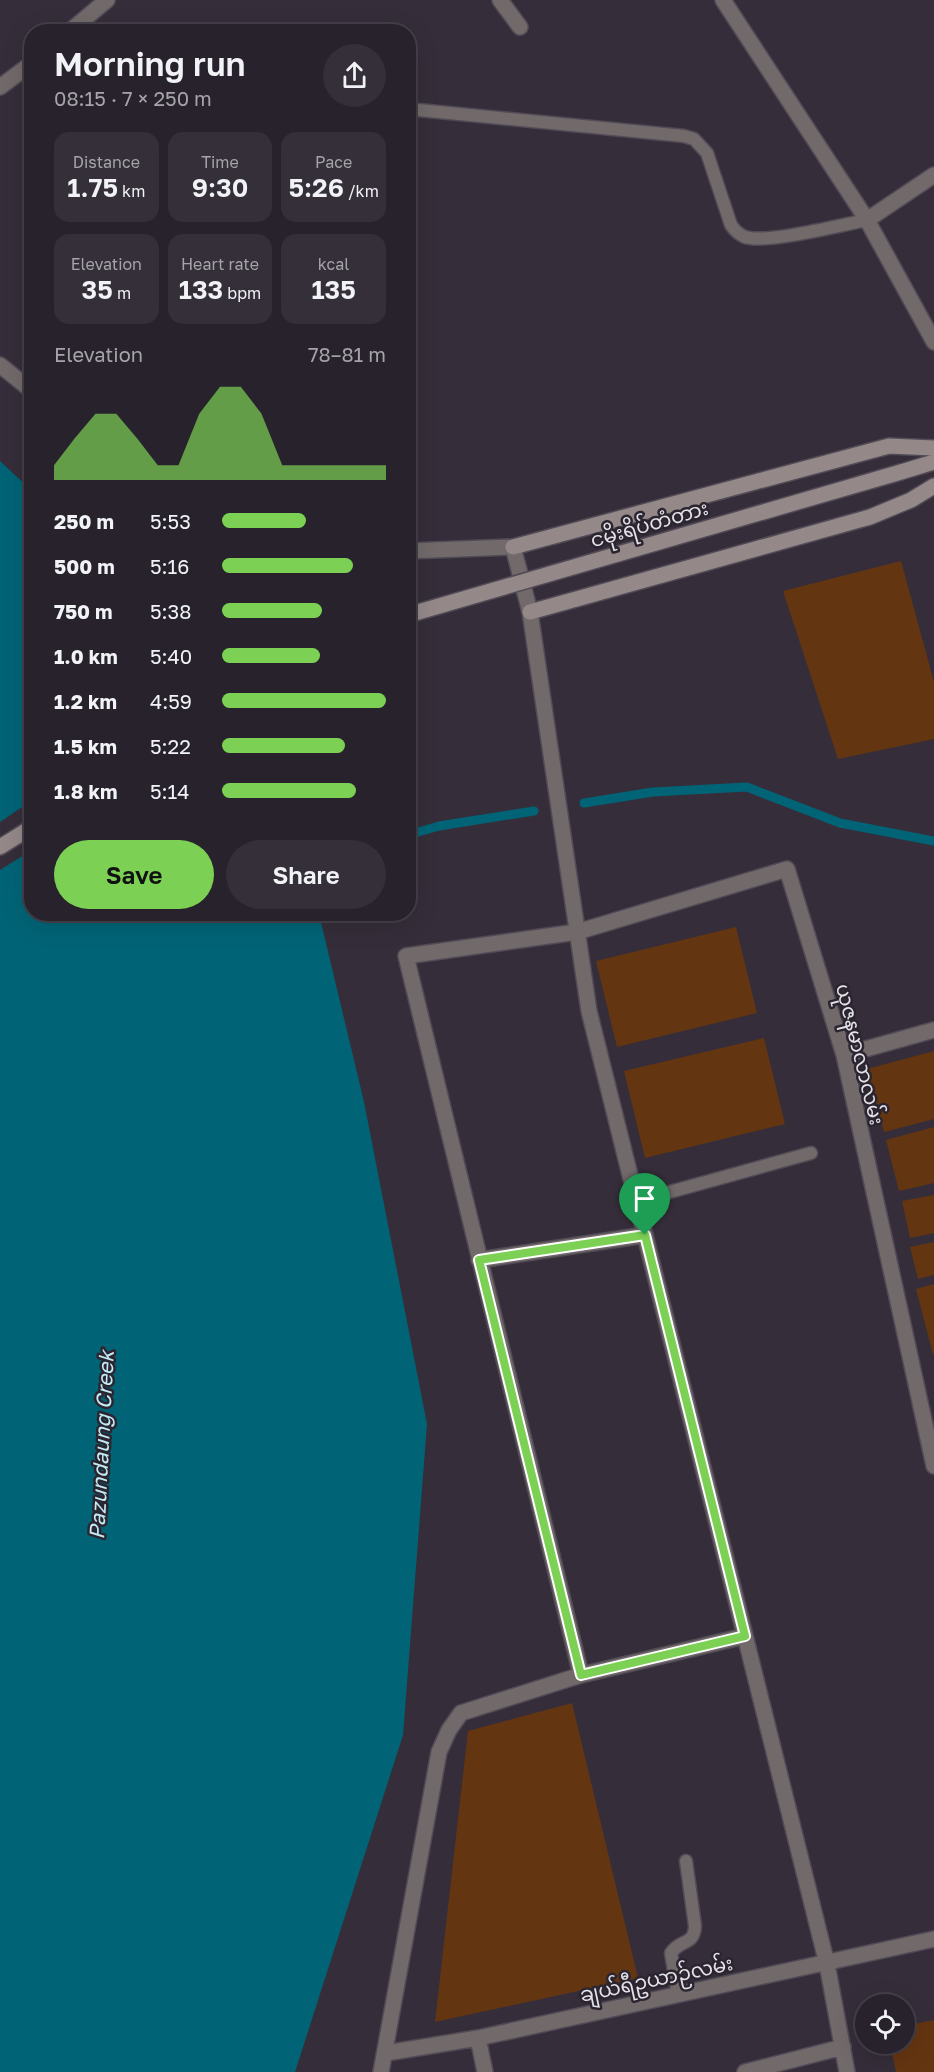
<!DOCTYPE html>
<html lang="en">
<head>
<meta charset="utf-8">
<style>
	body { margin:0; font-family:"Golos Text","Noto Sans Myanmar",sans-serif; background:#342f38; color:#f1f3f6; height:100vh; display:flex; flex-direction:column; font-size:22px; white-space:nowrap }
	* { box-sizing:border-box; margin:0 }
	p { font-size:20px; color:#a5a4a9 }
	.icon { flex:none; width:33px; height:33px; fill:none; stroke:currentColor; stroke-width:2; stroke-linecap:round; stroke-linejoin:round }
	.map { position:relative; flex:1; overflow:hidden }
	.drawer { position:absolute; left:24px; top:24px; width:392px; height:897px; display:flex; flex-direction:column; background:#28222c; border-radius:24px; box-shadow:0 6px 24px #0002,0 0 0 2px #443f48 }
	.drawer>* { flex:none }
	.fabs { position:absolute; left:855px; top:1994px; display:grid; gap:12px }
	.fabs a { display:grid; place-items:center; width:60px; height:60px; border-radius:50%; background:#28222c; box-shadow:0 6px 24px #0002,0 0 0 2px #443f48; font-size:30px }
	.pin { position:absolute; display:grid; place-items:center; width:51px; height:51px; color:#fff; margin:-62px -26px; border-radius:50% 50% 50% 0; rotate:-45deg; box-shadow:0 0 6px #0007 }
	.pin .icon { rotate:45deg }
	.round { display:grid; place-items:center; flex:none; width:63px; height:63px; border-radius:32px; background:#342f38 }
	.head { display:flex; align-items:center; justify-content:space-between; height:102px; padding:0 30px }
	h1 { font-size:33px; font-weight:600; line-height:45px }
	.metrics { display:grid; grid-template-columns:repeat(3,1fr); gap:9px; height:102px; padding:6px 30px }
	.metrics div { display:grid; align-content:center; border-radius:15px; background:#342f38; text-align:center }
	.metrics b { font-size:26px; font-weight:600 }
	.metrics small { font-size:16px; font-weight:400 }
	.metrics p { font-size:16px }
	.chart { height:168px; padding:12px 30px }
	.chart p { display:flex; justify-content:space-between }
	.chart svg { width:100%; height:108px; margin-top:6px; fill:#7cd155; opacity:.7 }
	.cta { display:flex; gap:12px; margin-top:auto; padding:12px 30px }
	.cta a { flex:1; height:69px; border-radius:36px; background:#7cd155; color:#111; font-size:24px; font-weight:600; line-height:69px; text-align:center }
	.cta a+a { background:#342f38; color:#f1f3f6 }
	ul { padding:0 30px; list-style:none; font-size:20px }
	li { display:grid; grid-template-columns:96px 72px 1fr; align-items:center; height:45px }
	li i { height:15px; border-radius:8px; background:#7cd155 }
	.map>svg:first-child { display:block }
</style>
</head>
<body>
<div class="map">
<svg width="934" height="2072" viewBox="0 0 934 2072">
	<rect width="100%" height="100%" fill="#352e3a"/>
	<path fill="#016476" d="M0 461 31 490 32 914H319L364 1102 427 1424 403 1735 295 2072H0Z"/>
	<path fill="#352e3a" d="M31 801 32 850 0 870V822Z"/>
	<g fill="none" stroke-linecap="round" stroke-linejoin="round">
		<path stroke="#016476" stroke-width="9" d="M584 803 653 792 747 787 840 823 934 841
			M408 835 439 826 534 811"/>
	</g>
	<path fill="#643511" d="M901 561 934 682V739L838 759 783 591Z
		M736 927 757 1013 617 1047 596 961Z
		M764 1038 785 1124 645 1158 624 1071Z
		M934 1051V1119L884 1132 867 1069Z
		M934 1127V1183L899 1191 886 1140Z
		M934 1195V1233L910 1238 902 1201Z
		M934 1242V1275L918 1279 910 1247Z
		M934 1284V1354H933L916 1289Z
		M572 1703 638 1978 435 2022 468 1731Z
		M934 2020V2072H896L890 2043H904V2026Z"/>
	<g fill="none" stroke-linecap="round" stroke-linejoin="round">
		<g stroke="#514b56" stroke-width="15">
			<path id="lane" d="M408 109 684 136 694 139 707 153 731 225C735 231 738 234 745 237 767 244 841 225 867 220
				M637 1201 811 1153
				M678 1995 671 1953C680 1939 694 1946 695 1926L686 1861"/>
		</g>
		<g stroke="#514b56" stroke-width="18">
			<path id="street" d="M500 0 520 27
				M723 0 867 220 934 342
				M69 32 107 0
				M0 87 32 63
				M867 220 934 175
				M0 365 32 391
				M408 551 513 547 530 612 589 1011 827 1964 847 2072
				M844 1055 934 1030
				M479 1260 645 1235
				M581 1675 406 956 577 932 787 869 844 1055 934 1466
				M478 2038 485 2072
				M386 2053 478 2038 934 1939
				M381 2072 439 1752 449 1730 461 1713 581 1675 745 1636
				M745 2072 843 2047"/>
		</g>
		<g stroke="#514b56" stroke-width="18">
			<path id="secondary" d="M901 472 934 462
				M513 547 889 446 934 448
				M530 612 870 517 911 500 934 486
				M0 847 32 827"/>
		</g>
		<use href="#lane" stroke="#71696a" stroke-width="12"/>
		<use href="#street" stroke="#71696a" stroke-width="15"/>
		<use href="#secondary" stroke="#948889" stroke-width="15"/>
		<g stroke="#514b56" stroke-width="18" stroke-linecap="butt">
			<path id="secondary-bridge" d="M408 615 901 472"/>
		</g>
		<use href="#secondary-bridge" stroke="#948889" stroke-width="15"/>
	</g>
	<g fill="none" stroke-linecap="round" stroke-linejoin="round">
		<g stroke="#fff" stroke-width="12">
			<path id="route" d="M645 1235 745 1636 581 1675 479 1260Z"/>
		</g>
		<use href="#route" stroke="#7cd155" stroke-width="8"/>
	</g>
	<g text-anchor="middle" dominant-baseline="central" stroke-width="5" stroke-linejoin="round" paint-order="stroke">
		<g font-size="20" fill="#e5e1e9" stroke="#2b2530">
			<text transform="translate(649 523) rotate(-16)">ငမိုးရိပ်တံတား</text>
			<text transform="translate(861 1054) rotate(76)">ယုဇနမာလာလမ်း</text>
			<text transform="translate(656 1978) rotate(-12)">ချယ်ရီဥယာဉ်လမ်း</text>
		</g>
		<g font-size="21" font-style="italic" fill="#c2ebf6" stroke="#2b2530">
			<text transform="translate(101 1445) rotate(-87)">Pazundaung Creek</text>
		</g>
	</g>
</svg>
<div class="fabs">
<a><svg class="icon" aria-label="locate" viewBox="0 0 24 24"><circle cx="12" cy="12" r="6"/><path d="M12 2v4M12 18v4M2 12h4M18 12h4"/></svg></a>
</div>
<div class="pin" style="left:645px;top:1235px;background:#1e9e55"><svg class="icon" aria-label="arrive" viewBox="0 0 24 24"><path d="M6 21V4h12l-3 4 3 4H6"/></svg></div>
<section class="drawer">
<div class="head"><div><h1>Morning run</h1><p>08:15 · 7 × 250 m</p></div><a class="round"><svg class="icon" aria-label="share" viewBox="0 0 24 24"><path d="M12 15V3M7 8l5-5 5 5M5 13v7h14v-7"/></svg></a></div>
<div class="metrics">
<div><p>Distance</p><b>1.75<small> km</small></b></div>
<div><p>Time</p><b>9:30</b></div>
<div><p>Pace</p><b>5:26<small> /km</small></b></div>
</div>
<div class="metrics">
<div><p>Elevation</p><b>35<small> m</small></b></div>
<div><p>Heart rate</p><b>133<small> bpm</small></b></div>
<div><p>kcal</p><b>135</b></div>
</div>
<div class="chart"><p><span>Elevation</span>78–81 m</p>
<svg viewBox="0 0 160 44" preserveAspectRatio="none"><path d="M0 44V38L10 27L20 17L30 17L40 27L50 38L60 38L70 17L80 6L90 6L100 17L110 38L120 38L130 38L140 38L150 38L160 38V44z"/></svg>
</div>
<ul>
<li><b>250 m</b>5:53<i style="width:51%"></i></li>
<li><b>500 m</b>5:16<i style="width:80%"></i></li>
<li><b>750 m</b>5:38<i style="width:61%"></i></li>
<li><b>1.0 km</b>5:40<i style="width:60%"></i></li>
<li><b>1.2 km</b>4:59<i style="width:100%"></i></li>
<li><b>1.5 km</b>5:22<i style="width:75%"></i></li>
<li><b>1.8 km</b>5:14<i style="width:82%"></i></li>
</ul>
<div class="cta"><a>Save</a><a>Share</a></div>
</section>
</div>
</body>
</html>
